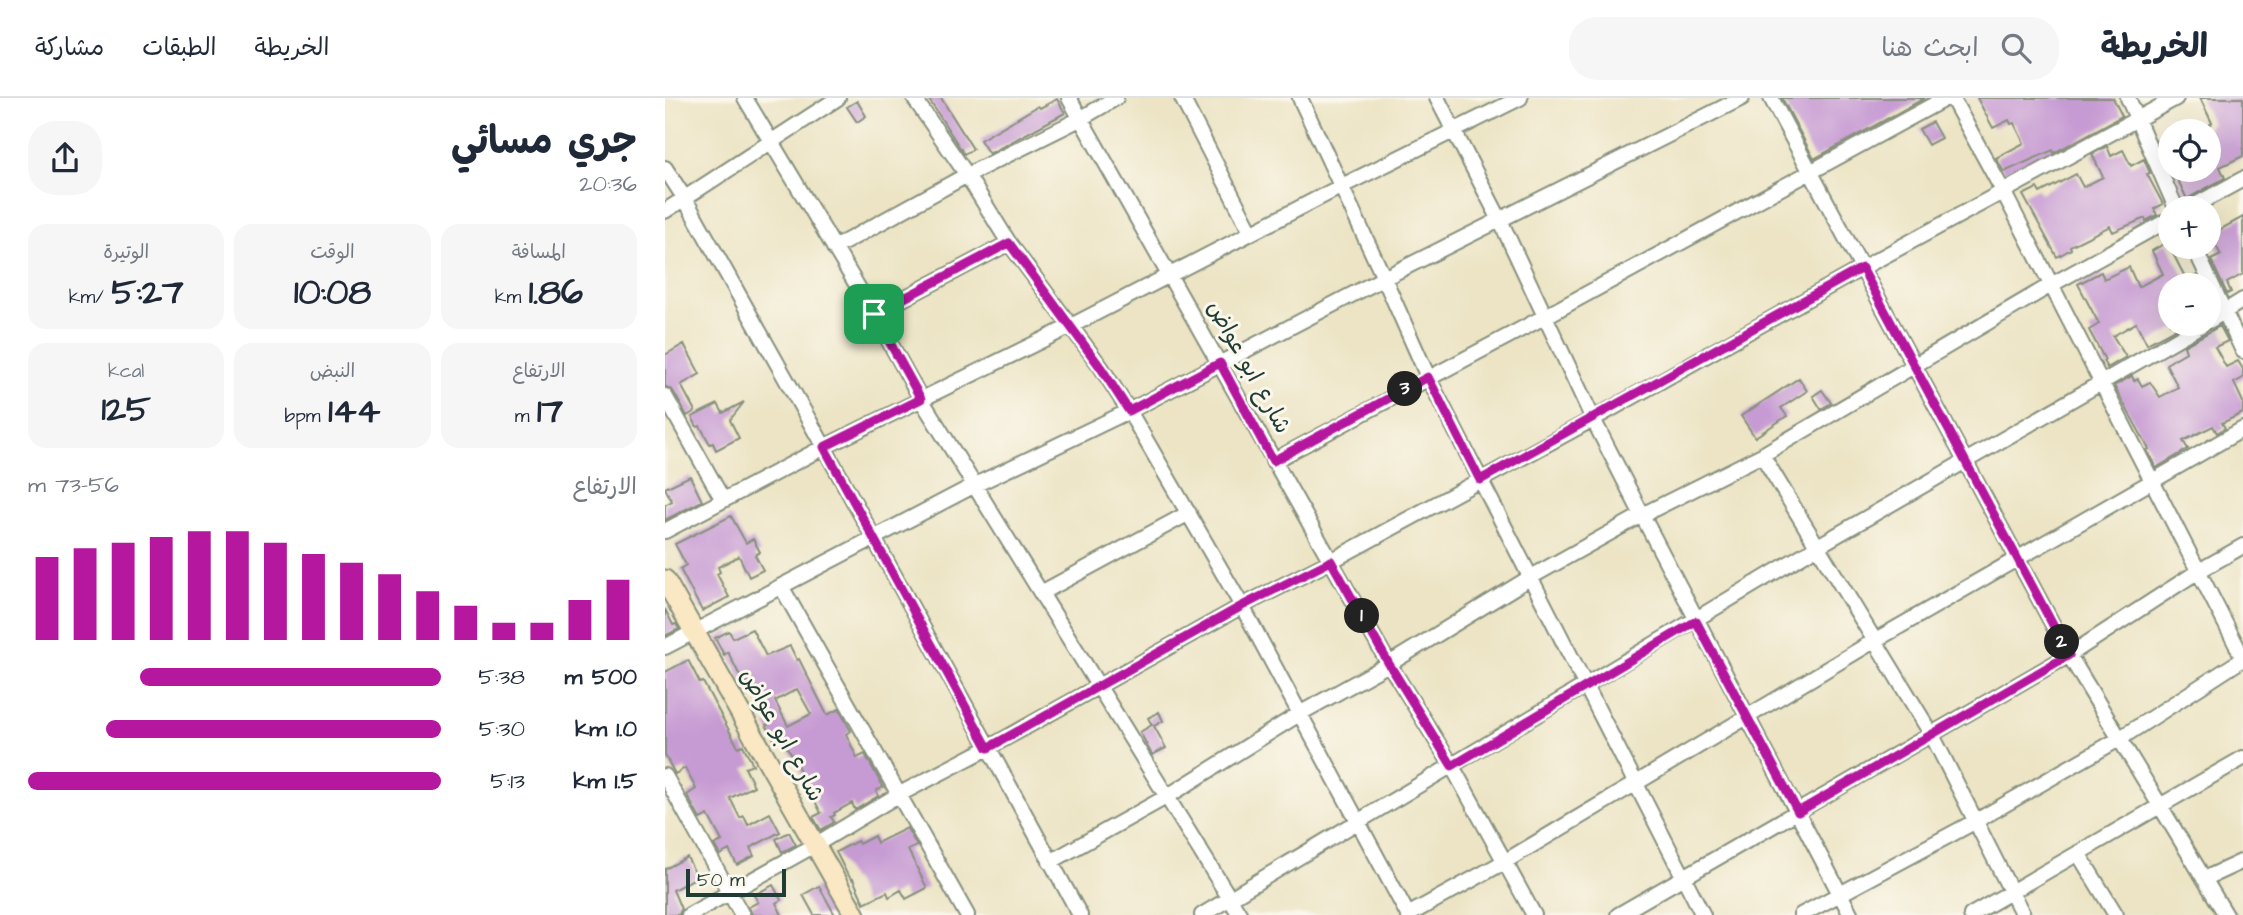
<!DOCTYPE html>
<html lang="ar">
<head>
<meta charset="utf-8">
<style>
	body { margin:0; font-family:"Architects Daughter","Playpen Sans Arabic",sans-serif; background:#f6f6f7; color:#1f2937; direction:rtl; height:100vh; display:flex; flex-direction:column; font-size:26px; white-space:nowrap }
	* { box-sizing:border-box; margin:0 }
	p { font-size:23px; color:#747a83 }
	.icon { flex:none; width:38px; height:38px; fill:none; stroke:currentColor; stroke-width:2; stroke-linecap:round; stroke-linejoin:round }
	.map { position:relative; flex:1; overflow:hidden; direction:ltr }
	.drawer { display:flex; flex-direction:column; background:#fff; width:665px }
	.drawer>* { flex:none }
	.fabs { position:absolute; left:1493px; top:21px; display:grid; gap:14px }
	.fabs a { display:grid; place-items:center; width:63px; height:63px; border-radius:50%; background:#fff; box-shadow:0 7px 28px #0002; font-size:35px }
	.scale { position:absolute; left:21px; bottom:18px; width:100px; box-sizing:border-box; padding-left:7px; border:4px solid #1f3d34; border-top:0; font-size:19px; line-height:24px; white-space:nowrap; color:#1f3d34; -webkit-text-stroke:5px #fbf7ec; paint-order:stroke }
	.pin { position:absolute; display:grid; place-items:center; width:60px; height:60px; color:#fff; margin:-30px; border-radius:14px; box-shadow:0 4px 10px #0006 }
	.km { position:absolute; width:35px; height:35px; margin:-18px; border-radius:50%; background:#222; color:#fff; font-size:19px; line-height:35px; text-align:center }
	.round { display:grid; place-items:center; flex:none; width:74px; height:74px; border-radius:28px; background:#f6f6f7 }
	.head { display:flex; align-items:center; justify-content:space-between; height:119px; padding:0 28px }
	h1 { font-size:38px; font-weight:700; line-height:52px }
	.metrics { display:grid; grid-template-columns:repeat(3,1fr); gap:10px; height:119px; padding:7px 28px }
	.metrics div { display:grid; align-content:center; border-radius:18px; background:#f6f6f7; text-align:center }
	.metrics b { font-size:35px; font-weight:700 }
	.metrics small { font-size:19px; font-weight:400 }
	.metrics p { font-size:19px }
	.chart { height:196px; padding:14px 28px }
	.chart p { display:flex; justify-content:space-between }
	.chart svg { width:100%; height:126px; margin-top:7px; stroke:#b5179e; stroke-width:6 }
	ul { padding:0 28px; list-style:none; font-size:23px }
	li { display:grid; grid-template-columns:112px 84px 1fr; align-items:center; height:52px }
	li i { height:18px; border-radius:9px; background:#b5179e }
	header { display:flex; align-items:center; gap:42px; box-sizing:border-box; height:98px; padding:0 35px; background:#fff; border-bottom:2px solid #e0e1e3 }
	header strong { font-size:33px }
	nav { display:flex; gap:38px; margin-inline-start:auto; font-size:24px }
	.search { width:490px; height:63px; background:#f6f6f7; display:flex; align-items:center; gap:18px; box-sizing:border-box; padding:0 24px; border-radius:28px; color:#747a83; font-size:26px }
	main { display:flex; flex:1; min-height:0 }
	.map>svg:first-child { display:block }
</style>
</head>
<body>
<header>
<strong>الخريطة</strong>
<div class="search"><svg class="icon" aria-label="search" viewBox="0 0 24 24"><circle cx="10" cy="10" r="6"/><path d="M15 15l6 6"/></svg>ابحث هنا</div>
<nav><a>الخريطة</a><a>الطبقات</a><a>مشاركة</a></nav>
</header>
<main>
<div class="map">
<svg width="1578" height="817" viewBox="0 0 1578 817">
	<rect width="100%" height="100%" fill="#fbf7ec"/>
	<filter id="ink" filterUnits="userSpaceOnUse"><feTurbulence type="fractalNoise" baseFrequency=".0143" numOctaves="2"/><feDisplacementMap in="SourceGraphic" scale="14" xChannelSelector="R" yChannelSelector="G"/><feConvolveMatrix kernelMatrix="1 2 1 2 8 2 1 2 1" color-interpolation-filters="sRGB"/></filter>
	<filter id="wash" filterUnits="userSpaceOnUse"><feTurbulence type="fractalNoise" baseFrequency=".00686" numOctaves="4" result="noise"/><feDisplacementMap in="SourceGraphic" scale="28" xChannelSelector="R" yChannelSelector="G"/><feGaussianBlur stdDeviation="1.57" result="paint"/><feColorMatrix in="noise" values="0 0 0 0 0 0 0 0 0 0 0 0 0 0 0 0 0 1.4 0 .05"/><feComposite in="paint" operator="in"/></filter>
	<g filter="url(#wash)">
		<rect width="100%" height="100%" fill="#ece4c4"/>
		<g id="blocks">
			<path fill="#c69ad3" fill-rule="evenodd" d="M263 0H276L308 51 299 56Z
				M1117 0H1260L1149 61Z
				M1312 0H1448L1457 18 1389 55 1388 52 1339 74 1331 60 1359 45 1349 25 1346 26 1344 22 1328 30Z
				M1535 0H1578V58L1555 69 1560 80 1522 101 1508 72H1544V27L1547 25Z
				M392 1 400 15 324 56 315 42 373 8 375 10Z
				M192 3 201 18 192 24 182 9Z
				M1267 24 1276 40 1263 47 1254 31Z
				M1505 47V64L1502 66 1496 51Z
				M1442 48 1446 58 1458 52 1466 68 1479 61 1485 75 1482 76 1498 106 1489 111 1492 117 1481 123 1480 120 1448 134 1445 128 1405 148 1406 151 1392 159 1358 97 1372 90 1375 95 1411 76 1418 89 1438 79 1427 56Z
				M1578 119V176L1562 185 1566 194 1562 196 1546 162 1556 157 1545 137Z
				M1502 144 1520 179 1505 186V226H1519L1482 246 1471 225 1448 238 1461 259 1442 270 1438 263 1440 262 1424 232 1434 226 1413 186 1436 174 1439 181 1464 169 1473 189 1498 176 1487 153Z
				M1532 177 1536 187H1513Z
				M1555 228 1563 243 1550 249 1561 269 1573 263 1578 271V280L1569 285 1578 304V315L1557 325 1560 330 1552 335 1548 328 1518 343 1523 351 1491 370 1482 352 1484 351 1449 288 1467 278 1469 283 1473 281 1477 288 1485 284 1495 299 1513 289 1501 266 1521 254 1519 248Z
				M19 246 35 276 16 287 30 313 22 318 8 293 0 288V257Z
				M1134 280 1142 293 1116 310 1122 318 1090 339 1076 318Z
				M1157 292 1166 305 1156 311 1148 298Z
				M79 304 65 322 74 340 51 352 48 345 45 346 35 328 32 329 27 319 53 306 58 315Z
				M25 378 37 403 0 422V407L7 403 0 390Z
				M66 418 81 445 88 441 95 454 90 457 98 472 84 479 74 458 53 469 55 474 52 476 64 499 37 513 15 471 21 467 10 446Z
				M0 511 8 527 11 526 14 531 0 538Z
				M87 531 101 558 125 548 132 562 134 561 162 617 174 611 186 633 181 636 192 660 200 656 218 689 211 693 213 698 190 712 187 705 169 715 170 717 166 719 169 724 156 732 148 719 156 715 127 657 115 639 110 643 101 627 105 625 83 584 79 586 63 554 59 557 50 540 64 533 68 540ZM132 591 146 616 123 628 110 603Z
				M23 562 35 585 38 584 73 649 78 647 88 667 80 670 89 688 65 700 75 720 79 718 83 727 105 715 115 734 85 750 89 758 72 767 64 752 55 757 49 747 57 743 43 717 35 721 22 697 31 691 20 670 10 676 0 657V574Z
				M494 614 498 623 489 628 501 650 487 657 475 634 487 627 483 620Z
				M242 730 252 748 243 752 262 790 241 801 236 792 224 799 222 794 199 805 188 781 187 782 181 774 171 754 192 743 194 746 209 738 212 745Z
				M124 734 131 747 117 754 111 741Z
				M22 759 32 779 8 792 16 811 14 817H0V771Z
				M108 787 116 802 111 805 117 817H87L84 809 93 804 89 797Z
				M154 788 170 817H149L138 797Z"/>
		</g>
	</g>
	<g filter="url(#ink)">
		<use href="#blocks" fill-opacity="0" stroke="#86907c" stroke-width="2"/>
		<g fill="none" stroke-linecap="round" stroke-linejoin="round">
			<g stroke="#86907c" stroke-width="18">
				<path id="street" d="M80 0 209 216 256 301 575 817
					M249 0 302 77 344 145 436 269 464 313 577 508 743 817 839 764 1209 543 1578 331
					M404 0 724 566 787 668 869 817
					M517 0 586 134
					M635 0 719 180 763 279 1038 817
					M772 0 835 122 928 321 977 417 1186 817
					M1106 0 1404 557 1561 817
					M1287 0 1338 93 1578 560
					M1463 0 1511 110
					M0 70 20 101 159 349 415 817
					M1525 110 1578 81
					M0 113 173 0
					M1529 149 1578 253
					M169 150 302 77 415 21 451 0
					M209 216 344 145
					M1544 223 1578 202
					M0 298 58 402
					M1097 357 1267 637 1358 817
					M608 363 881 218 1281 0
					M0 433 159 349 404 229 675 89 855 0
					M116 488 302 817
					M376 495 524 415
					M0 549 310 387 464 313 719 180 1077 0
					M0 678 77 817
					M1413 755 1451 817
					M385 764 503 698 634 616 724 566 866 479 977 417 1097 357 1386 187 1505 121
					M1539 781 1578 763
					M24 817 150 747 233 697 323 650 577 508 666 463 928 321 1197 170 1511 0
					M537 817 1153 448 1538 226
					M953 817 1404 557 1532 474 1578 448
					M1136 817 1311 723 1454 641 1578 561
					M1306 817 1578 660"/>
			</g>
			<g stroke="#86907c" stroke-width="23">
				<path id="secondary" d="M0 482 190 817"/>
			</g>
			<use href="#street" stroke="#fff" stroke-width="14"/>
			<use href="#secondary" stroke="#fae7c3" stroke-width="19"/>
		</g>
	</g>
	<g fill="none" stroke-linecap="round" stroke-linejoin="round" filter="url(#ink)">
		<g stroke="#fff" stroke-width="14">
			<path id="route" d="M344 145 436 270 464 313 555 265 608 363 763 279 815 382 1197 170 1404 557 1133 714 1031 523 787 668 724 566 666 463 577 508 323 650 159 349 256 301 209 216Z"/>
		</g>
		<use href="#route" stroke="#b5179e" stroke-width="9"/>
	</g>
	<g text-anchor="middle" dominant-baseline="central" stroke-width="6" stroke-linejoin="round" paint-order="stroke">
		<g font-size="23" fill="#1f3d34" stroke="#fbf7ec">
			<text transform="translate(584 269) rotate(61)">شارع ابو عواض</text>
			<text transform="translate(117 637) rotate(61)">شارع ابو عواض</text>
		</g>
	</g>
</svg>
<div class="fabs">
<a><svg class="icon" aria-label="locate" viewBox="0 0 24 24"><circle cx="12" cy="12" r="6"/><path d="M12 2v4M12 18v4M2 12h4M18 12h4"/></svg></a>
<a>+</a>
<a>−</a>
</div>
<div class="scale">50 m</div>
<div class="pin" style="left:209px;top:216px;background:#1e9e55"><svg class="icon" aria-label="arrive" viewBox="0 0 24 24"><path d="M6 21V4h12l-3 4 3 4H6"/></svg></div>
<b class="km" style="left:697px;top:518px">1</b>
<b class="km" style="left:1397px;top:544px">2</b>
<b class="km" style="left:740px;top:291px">3</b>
</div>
<section class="drawer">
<div class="head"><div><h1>جري مسائي</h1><p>20:36</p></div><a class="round"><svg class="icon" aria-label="share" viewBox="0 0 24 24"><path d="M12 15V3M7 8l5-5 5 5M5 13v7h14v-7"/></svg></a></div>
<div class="metrics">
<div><p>المسافة</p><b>1.86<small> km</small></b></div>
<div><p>الوقت</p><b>10:08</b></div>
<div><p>الوتيرة</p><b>5:27<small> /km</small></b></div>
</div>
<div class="metrics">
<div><p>الارتفاع</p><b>17<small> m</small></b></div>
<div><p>النبض</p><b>144<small> bpm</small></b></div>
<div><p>kcal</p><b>125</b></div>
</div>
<div class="chart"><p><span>الارتفاع</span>56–73 m</p>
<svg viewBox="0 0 160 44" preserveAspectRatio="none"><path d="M5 44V15M15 44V12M25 44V10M35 44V8M45 44V6M55 44V6M65 44V10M75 44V14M85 44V17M95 44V21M105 44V27M115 44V32M125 44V38M135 44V38M145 44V30M155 44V23"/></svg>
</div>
<ul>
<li><b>500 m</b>5:38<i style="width:73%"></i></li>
<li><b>1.0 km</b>5:30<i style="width:81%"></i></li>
<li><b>1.5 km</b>5:13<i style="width:100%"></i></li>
</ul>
</section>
</main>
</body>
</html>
